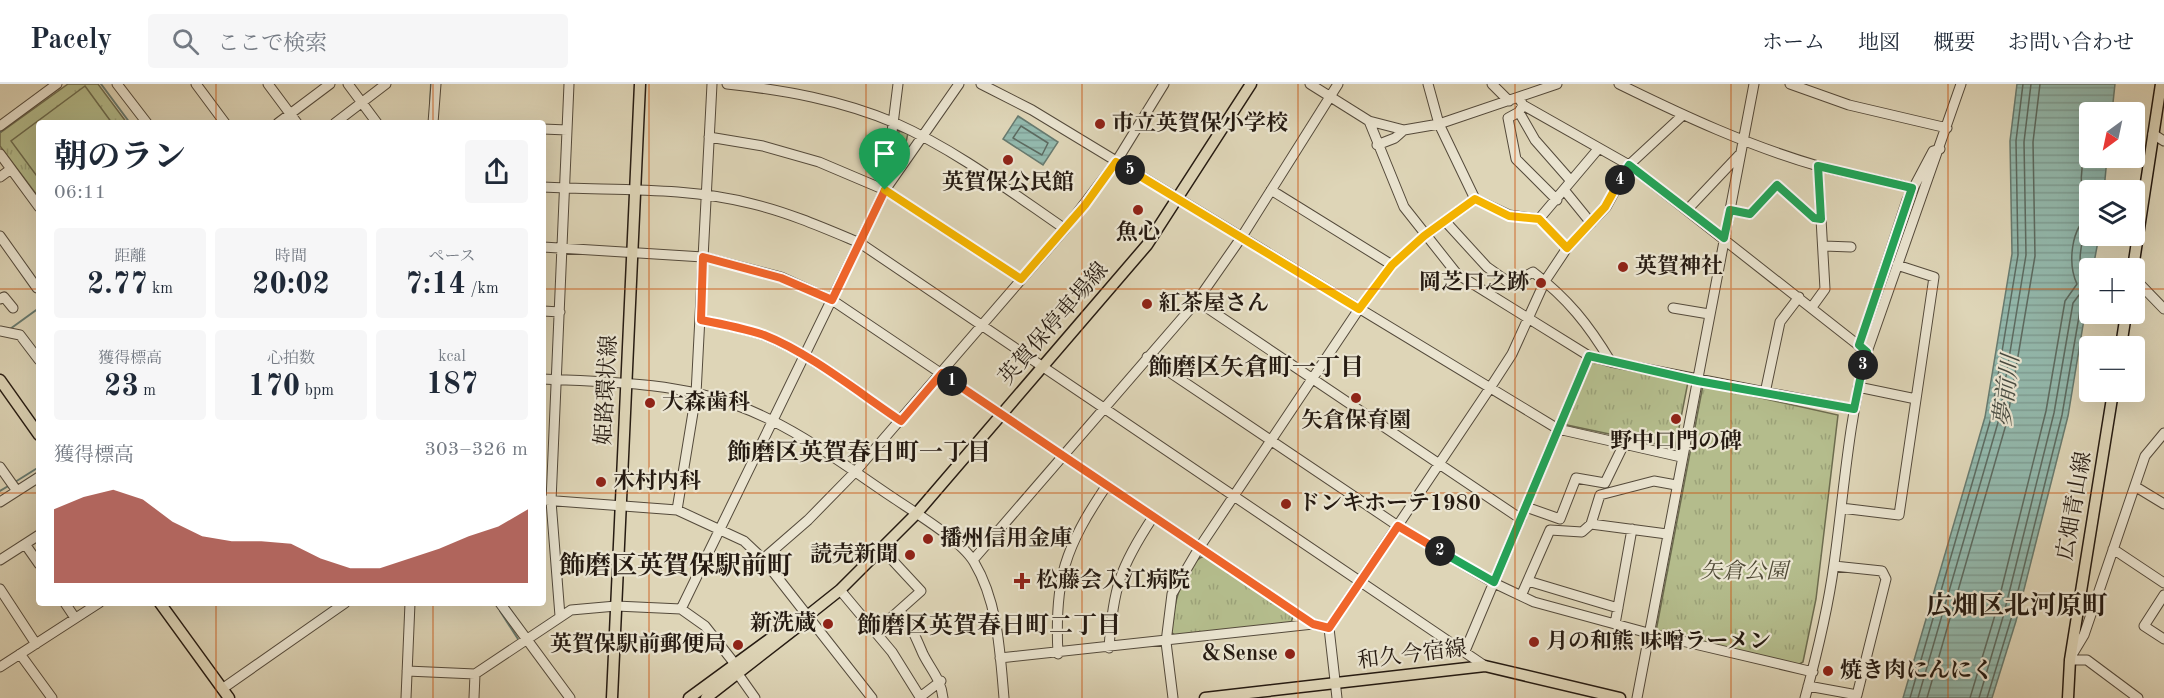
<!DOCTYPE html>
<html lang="ja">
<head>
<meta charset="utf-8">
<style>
	body { margin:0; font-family:"Old Standard TT","Noto Serif JP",serif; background:#f6f6f7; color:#1f2937; height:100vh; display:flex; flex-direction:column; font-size:22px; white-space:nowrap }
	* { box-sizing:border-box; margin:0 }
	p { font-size:20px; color:#747a83 }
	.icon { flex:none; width:33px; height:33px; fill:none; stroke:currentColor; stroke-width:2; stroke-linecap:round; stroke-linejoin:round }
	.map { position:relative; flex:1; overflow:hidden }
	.drawer { position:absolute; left:36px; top:36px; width:510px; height:486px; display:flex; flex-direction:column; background:#fff; border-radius:6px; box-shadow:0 6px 24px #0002 }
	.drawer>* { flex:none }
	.needle { width:39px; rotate:213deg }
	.controls { position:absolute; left:2079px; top:18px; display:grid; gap:12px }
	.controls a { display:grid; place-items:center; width:66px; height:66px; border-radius:6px; background:#fff; box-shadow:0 6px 24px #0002; font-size:30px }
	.pin { position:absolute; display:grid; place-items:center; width:51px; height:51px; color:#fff; margin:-62px -26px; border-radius:50% 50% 50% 0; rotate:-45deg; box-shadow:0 0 6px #0007 }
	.pin .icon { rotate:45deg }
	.km { position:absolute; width:30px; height:30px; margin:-15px; border-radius:50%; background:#222; color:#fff; font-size:16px; line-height:30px; text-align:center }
	.round { display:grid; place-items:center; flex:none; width:63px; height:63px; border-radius:6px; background:#f6f6f7 }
	.headline { display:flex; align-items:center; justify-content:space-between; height:102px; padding:0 18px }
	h1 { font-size:33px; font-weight:700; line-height:45px }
	.metrics { display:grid; grid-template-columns:repeat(3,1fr); gap:9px; height:102px; padding:6px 18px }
	.metrics div { display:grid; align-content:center; border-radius:6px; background:#f6f6f7; text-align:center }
	.metrics b { font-size:30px; font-weight:700 }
	.metrics small { font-size:16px; font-weight:400 }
	.metrics p { font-size:16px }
	.chart { height:168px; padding:12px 18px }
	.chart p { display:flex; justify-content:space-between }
	.chart svg { width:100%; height:108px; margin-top:6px; fill:#8f2418; opacity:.7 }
	header { display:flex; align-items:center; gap:36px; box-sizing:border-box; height:84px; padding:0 30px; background:#fff; border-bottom:2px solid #e0e1e3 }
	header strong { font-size:28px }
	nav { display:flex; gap:33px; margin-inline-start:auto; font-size:21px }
	.search { width:420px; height:54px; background:#f6f6f7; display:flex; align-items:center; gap:15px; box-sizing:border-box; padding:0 21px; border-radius:6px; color:#747a83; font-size:22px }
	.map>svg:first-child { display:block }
</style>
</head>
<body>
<header>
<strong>Pacely</strong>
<div class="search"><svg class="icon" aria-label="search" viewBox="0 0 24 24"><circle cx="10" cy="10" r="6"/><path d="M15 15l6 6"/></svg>ここで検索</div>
<nav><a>ホーム</a><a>地図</a><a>概要</a><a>お問い合わせ</a></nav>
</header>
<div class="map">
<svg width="2164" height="614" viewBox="0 0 2164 614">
	<defs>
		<pattern id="forest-firs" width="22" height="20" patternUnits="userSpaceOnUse" patternTransform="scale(1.5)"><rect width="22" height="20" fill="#b4bc8c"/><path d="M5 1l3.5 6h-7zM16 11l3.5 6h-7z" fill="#9ba178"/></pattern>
		<pattern id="park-tufts" width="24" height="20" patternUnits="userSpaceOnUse" patternTransform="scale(1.5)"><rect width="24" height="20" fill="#b4bc8c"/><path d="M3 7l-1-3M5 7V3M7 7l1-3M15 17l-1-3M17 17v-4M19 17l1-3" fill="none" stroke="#9ba178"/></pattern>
		<pattern id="water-rules" width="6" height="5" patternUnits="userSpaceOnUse" patternTransform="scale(1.5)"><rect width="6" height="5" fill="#93b9ad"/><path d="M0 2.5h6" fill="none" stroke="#7f9e94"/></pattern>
	</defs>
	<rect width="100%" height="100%" fill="#ded5b7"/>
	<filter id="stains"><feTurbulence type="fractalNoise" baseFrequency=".00333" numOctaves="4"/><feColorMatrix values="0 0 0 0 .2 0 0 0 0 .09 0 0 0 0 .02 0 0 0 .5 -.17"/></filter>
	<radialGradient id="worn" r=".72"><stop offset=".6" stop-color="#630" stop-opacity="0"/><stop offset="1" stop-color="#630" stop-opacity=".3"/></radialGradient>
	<path fill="url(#forest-firs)" stroke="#6d6c4f" stroke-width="1.5" d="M899 47 908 49 905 63 898 75H895Z"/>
	<path fill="url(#park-tufts)" stroke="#6d6c4f" stroke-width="1.5" d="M68 0H98L127 39H39V114L0 62V49Z
		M1593 278 1688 298 1675 364 1567 341 1565 338 1590 279Z
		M1703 301 1838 331 1816 515 1803 578 1798 581 1656 547Z
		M1204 472 1293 532 1291 539 1175 551 1171 548C1173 526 1181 481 1204 472Z"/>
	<path fill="#b4bc8c" stroke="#6d6c4f" stroke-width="1.5" d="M85 2 112 39H39V95L11 57Z"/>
	<path fill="url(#water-rules)" stroke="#677a6f" stroke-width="1.5" d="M2017 0H2115L2112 28H2090V74H2107L2104 106H2090V152H2099L2093 184H2090L2089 205 2068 332 2016 537 1992 614H1903L1985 333 2012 170 2010 57Z
		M1018 32 1058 58 1043 81 1003 55Z"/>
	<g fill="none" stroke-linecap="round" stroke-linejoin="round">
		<path stroke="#5c6a60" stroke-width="1.5" d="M1021 42 1048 59 1042 71 1013 54Z
			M2090 61C2080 76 2077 109 2090 123
			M2090 142C2080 155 2074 188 2090 197
			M1910 614 1991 334 2018 171 2016 57 2023 0
			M1918 614 1999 335 2026 171 2024 58 2031 0
			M1927 614 2007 337 2035 172 2033 58 2040 0
			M1970 614 1995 531 2046 327 2065 217 2077 200C2068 181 2070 144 2090 131
			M1979 614 2003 533 2054 329 2073 219 2079 211 2090 208
			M1987 614 2011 535 2062 331 2081 221 2084 216 2090 215"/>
		<path stroke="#677a6f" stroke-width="2" d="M101 0 130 39
			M430 21 431 0
			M0 48 19 33
			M10 245 39 224
			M15 398 39 383
			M0 407 10 401
			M500 527 518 555"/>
		<g stroke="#544a3b" stroke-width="11">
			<path id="minor" d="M117 0 147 39
				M196 0 225 39
				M268 0 297 39
				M348 0 377 39
				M727 0C784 6 841 16 895 39 956 66 1011 108 1065 145
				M981 0 1032 26 1558 345 1681 373
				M1310 0 1369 37 1404 123 1457 190 1589 272 1611 278 1853 325
				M1428 0 1439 40 1475 115 1509 131 1539 135 1567 164
				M1492 0 1509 17
				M1619 0C1684 32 1749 62 1818 82 1849 90 1881 96 1912 104
				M1790 0 1849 21 1947 44
				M1519 14 1523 21 1629 81 1867 268
				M1523 21 1519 28 1508 34 1516 75 1557 116
				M1519 28 1535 56 1571 97
				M1369 37 1404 46
				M278 39 330 0
				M335 39 386 0
				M433 39 436 0
				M0 42 57 0
				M543 45 567 46
				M2153 50 2164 57
				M709 53 763 62 819 78 885 106 1021 195
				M1377 61 1395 54 1404 46 1439 40 1557 0
				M0 70 39 123
				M0 93 11 85
				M543 103C612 107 684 102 753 120 790 129 824 144 860 159L1485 582
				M885 104 898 0
				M1271 106 1392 181
				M1565 107 1591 139
				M1687 126 1739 71
				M1730 126 1750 130 1777 101 1814 134H1821
				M1539 135 1599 64
				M1445 137 1487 183 1511 200 1533 188C1568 215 1588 240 1611 278
				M0 152 37 204
				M1824 162 1851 163
				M543 163 703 173 781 193 832 216 1313 540
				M2134 194 2164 225
				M0 215 4 213 13 224
				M1197 217 1521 435
				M1812 223 1825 205 1818 82
				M1673 224 1709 230
				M543 227 560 228
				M701 236C722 240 743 244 763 251 810 269 859 309 901 337
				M0 247 20 251 39 276
				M1859 262 1907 116 1933 67 1940 65
				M1147 273 1398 442 1494 499 1534 518 1648 549 1813 588
				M543 295C607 298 675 298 736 321 792 341 843 380 892 413 914 428 961 456 974 478 998 518 1000 568 1004 614
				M1858 303 1916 315
				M1765 309 1780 238 1799 213
				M0 383 17 407
				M2136 403 2164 420
				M543 416 677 426 744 457 763 475 872 614
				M0 418 39 393
				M1526 423 1560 435 1576 394 1605 399 1624 360
				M1841 424 1899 431 1934 193 1897 181
				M677 426 696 310 712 0
				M1591 440 1600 411 1654 397 1676 401
				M25 460 39 480
				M2113 465 2164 499
				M763 475 808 436 855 388 1065 145 1116 78 1164 0
				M0 476 39 451
				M973 476 1197 217 1241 154 1338 0
				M1528 497 1618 524
				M0 505 36 560
				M840 506 892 568 920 613 941 597
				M2164 511 2144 542 2164 555
				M1521 512 1550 446 1582 448 1591 440 1667 450
				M65 519 75 534
				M500 519 570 614
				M681 525 885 106 959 0
				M900 527C911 541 916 554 923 570 931 586 941 595 943 614
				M560 532 551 417 569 0
				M1615 540 1632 445
				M875 548 921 507 882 465
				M1109 564C1113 504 1120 483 1153 433
				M1465 567 1589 272
				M20 570 52 614
				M1058 570C1054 495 1065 463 1107 401
				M2072 571 2084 551 2145 372 2164 349
				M1000 574 1313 540 1329 544
				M2070 576H2087L2138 614
				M0 583 99 519
				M407 587 475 590 571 526 616 522 681 525 705 542 735 580
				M738 590 755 614
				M1808 602 1857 611 1886 495 1882 487 1834 482
				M222 605 345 519
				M406 614 410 519
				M474 614 475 590
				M1173 614 1166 558 1172 510 1199 464 1359 225 1392 181 1424 152 1475 115
				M1337 614 1329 544 1490 304 1512 270 1545 197 1567 164 1606 123 1629 81 1683 31
				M1637 614 1754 0
				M1805 614C1817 570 1828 525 1834 480 1844 409 1848 338 1867 268L1961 0"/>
		</g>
		<g stroke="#261b12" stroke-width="13">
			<path id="major" d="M2133 184 2161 0
				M2121 262 2126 230
				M0 296 39 351
				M160 519 229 614
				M612 614 640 0
				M689 614 797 535 806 533
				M706 614 801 540 806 533 840 506 916 430 1147 161 1251 0
				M1205 614 1485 582 1620 614
				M2068 614 2070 576 2113 308"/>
		</g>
		<use href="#minor" stroke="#eae4d0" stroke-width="9"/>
		<use href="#major" stroke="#ded5b7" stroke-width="10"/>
	</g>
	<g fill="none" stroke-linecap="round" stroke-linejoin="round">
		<g stroke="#fff" stroke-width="12">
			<path id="split-1" d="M885 106 832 216 781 194 703 173 701 236C722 240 743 244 764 251 810 269 859 309 901 337L942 289 952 297"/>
		</g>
		<g stroke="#fff" stroke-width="12">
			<path id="split-2" d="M952 297 1313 540 1329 544 1398 442 1440 467"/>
		</g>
		<g stroke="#fff" stroke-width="12">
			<path id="split-3" d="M1440 467 1494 498 1589 272 1698 297 1854 325 1863 281"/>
		</g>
		<g stroke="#fff" stroke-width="12">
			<path id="split-4" d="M1620 96 1629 81 1724 154 1730 126 1750 130 1777 101 1814 134 1821 135 1818 82 1912 104 1859 261 1867 268 1863 281"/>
		</g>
		<g stroke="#fff" stroke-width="12">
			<path id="split-5" d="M1130 86 1359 225 1392 181 1424 152 1475 115 1509 132 1539 135 1567 164 1605 123 1620 96"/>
		</g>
		<g stroke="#fff" stroke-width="12">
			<path id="split-6" d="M885 106 1021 195 1085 121 1116 78 1130 86"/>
		</g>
		<use href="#split-1" stroke="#f0652b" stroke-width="8"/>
		<use href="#split-2" stroke="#f0652b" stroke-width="8"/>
		<use href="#split-3" stroke="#22a559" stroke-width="8"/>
		<use href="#split-4" stroke="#22a559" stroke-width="8"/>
		<use href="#split-5" stroke="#f5b400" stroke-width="8"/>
		<use href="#split-6" stroke="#f5b400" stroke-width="8"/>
	</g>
	<path fill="none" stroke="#cb500d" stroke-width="1.5" stroke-opacity="0.55" d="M216 0V39M433 0V39M649 0V614M866 0V614M1082 0V614M1298 0V614M1515 0V614M1731 0V614M1948 0V614M0 205H39M543 205H2090M2134 205H2164M0 409H39M543 409H2164M216 519V614M433 519V614"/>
	<g fill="#8f2418" stroke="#eae4d0" stroke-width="2">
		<circle cx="1100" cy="40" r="6"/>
		<circle cx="1008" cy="76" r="6"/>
		<circle cx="1138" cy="126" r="6"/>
		<circle cx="1623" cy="183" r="6"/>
		<circle cx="1541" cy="199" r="6"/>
		<circle cx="1147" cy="220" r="6"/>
		<circle cx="1356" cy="314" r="6"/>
		<circle cx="650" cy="319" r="6"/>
		<circle cx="1676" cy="335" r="6"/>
		<circle cx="601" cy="398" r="6"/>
		<circle cx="1286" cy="420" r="6"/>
		<circle cx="928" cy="455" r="6"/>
		<circle cx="910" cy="471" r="6"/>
		<path d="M1019 488h6v6h6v6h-6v6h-6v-6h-6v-6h6z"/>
		<circle cx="828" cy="540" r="6"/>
		<circle cx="1534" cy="558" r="6"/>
		<circle cx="738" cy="561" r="6"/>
		<circle cx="1290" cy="570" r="6"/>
		<circle cx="1828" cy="587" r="6"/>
	</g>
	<g text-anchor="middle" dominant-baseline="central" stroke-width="4.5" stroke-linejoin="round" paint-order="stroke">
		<g font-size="22" font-weight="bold" fill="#261b12" stroke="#eae4d0" text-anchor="start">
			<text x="1112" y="40">市立英賀保小学校</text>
			<text x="1008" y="99" text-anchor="middle">英賀保公民館</text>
			<text x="1138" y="149" text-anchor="middle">魚心</text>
			<text x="1635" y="183">英賀神社</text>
			<text x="1529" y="199" text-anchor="end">岡芝口之跡</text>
			<text x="1159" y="220">紅茶屋さん</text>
			<text x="662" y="319">大森歯科</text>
			<text x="1356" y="337" text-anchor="middle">矢倉保育園</text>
			<text x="1676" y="358" text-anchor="middle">野中口門の碑</text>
			<text x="613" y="398">木村内科</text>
			<text x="1298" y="420">ドンキホーテ1980</text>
			<text x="940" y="455">播州信用金庫</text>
			<text x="898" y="471" text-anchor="end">読売新聞</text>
			<text x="1036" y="497">松藤会入江病院</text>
			<text x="816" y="540" text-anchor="end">新洗蔵</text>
			<text x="1546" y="558">月の和熊 味噌ラーメン</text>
			<text x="726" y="561" text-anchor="end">英賀保駅前郵便局</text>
			<text x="1278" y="570" text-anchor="end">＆Sense</text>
			<text x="1840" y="587">焼き肉にんにく</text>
		</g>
		<g font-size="22" fill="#261b12" stroke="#eae4d0">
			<text transform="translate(1054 240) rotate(-49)">英賀保停車場線</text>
			<text transform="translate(607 306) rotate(-87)">姫路環状線</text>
			<text transform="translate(2075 422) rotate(-80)">広畑青山線</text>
			<text transform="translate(1412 571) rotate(-7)">和久今宿線</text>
		</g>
		<g font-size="22" font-style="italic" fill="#514b37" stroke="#eae4d0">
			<text x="1744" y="488">矢倉公園</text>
		</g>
		<g font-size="24" font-weight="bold" fill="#261b12" stroke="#eae4d0">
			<text x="1256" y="285">飾磨区矢倉町一丁目</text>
			<text x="859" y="370">飾磨区英賀春日町一丁目</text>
			<text x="989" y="543">飾磨区英賀春日町二丁目</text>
		</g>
		<g font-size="24" font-style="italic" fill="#474a40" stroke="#eae4d0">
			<text transform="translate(2008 307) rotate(-83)">夢前川</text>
		</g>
		<g font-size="26" font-weight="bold" fill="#261b12" stroke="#eae4d0">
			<text x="676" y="483">飾磨区英賀保駅前町</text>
			<text x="2017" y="523">広畑区北河原町</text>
		</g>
	</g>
	<rect width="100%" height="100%" filter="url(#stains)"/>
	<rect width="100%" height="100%" fill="url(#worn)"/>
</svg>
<div class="controls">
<a><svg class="needle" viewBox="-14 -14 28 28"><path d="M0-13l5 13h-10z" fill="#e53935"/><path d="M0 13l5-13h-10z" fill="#747a83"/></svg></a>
<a><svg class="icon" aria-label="layers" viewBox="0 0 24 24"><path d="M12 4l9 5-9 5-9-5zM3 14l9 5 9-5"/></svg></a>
<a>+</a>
<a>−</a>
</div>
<div class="pin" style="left:885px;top:106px;background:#1e9e55"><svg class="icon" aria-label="arrive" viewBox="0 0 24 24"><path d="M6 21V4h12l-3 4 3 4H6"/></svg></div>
<b class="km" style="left:952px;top:297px">1</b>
<b class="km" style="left:1440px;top:467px">2</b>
<b class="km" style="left:1863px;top:281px">3</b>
<b class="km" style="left:1620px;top:96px">4</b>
<b class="km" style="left:1130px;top:86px">5</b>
<section class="drawer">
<div class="headline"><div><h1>朝のラン</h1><p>06:11</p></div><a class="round"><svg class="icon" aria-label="share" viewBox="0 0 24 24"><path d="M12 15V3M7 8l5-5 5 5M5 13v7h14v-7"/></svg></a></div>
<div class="metrics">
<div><p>距離</p><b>2.77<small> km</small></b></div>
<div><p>時間</p><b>20:02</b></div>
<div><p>ペース</p><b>7:14<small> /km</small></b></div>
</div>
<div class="metrics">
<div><p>獲得標高</p><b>23<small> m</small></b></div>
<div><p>心拍数</p><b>170<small> bpm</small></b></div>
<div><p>kcal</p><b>187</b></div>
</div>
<div class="chart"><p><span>獲得標高</span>303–326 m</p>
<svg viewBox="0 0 160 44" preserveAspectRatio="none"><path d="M0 44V14L10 9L20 6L30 10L40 19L50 25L60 27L70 27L80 28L90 34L100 38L110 38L120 34L130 30L140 25L150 21L160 14V44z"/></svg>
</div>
</section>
</div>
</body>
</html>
